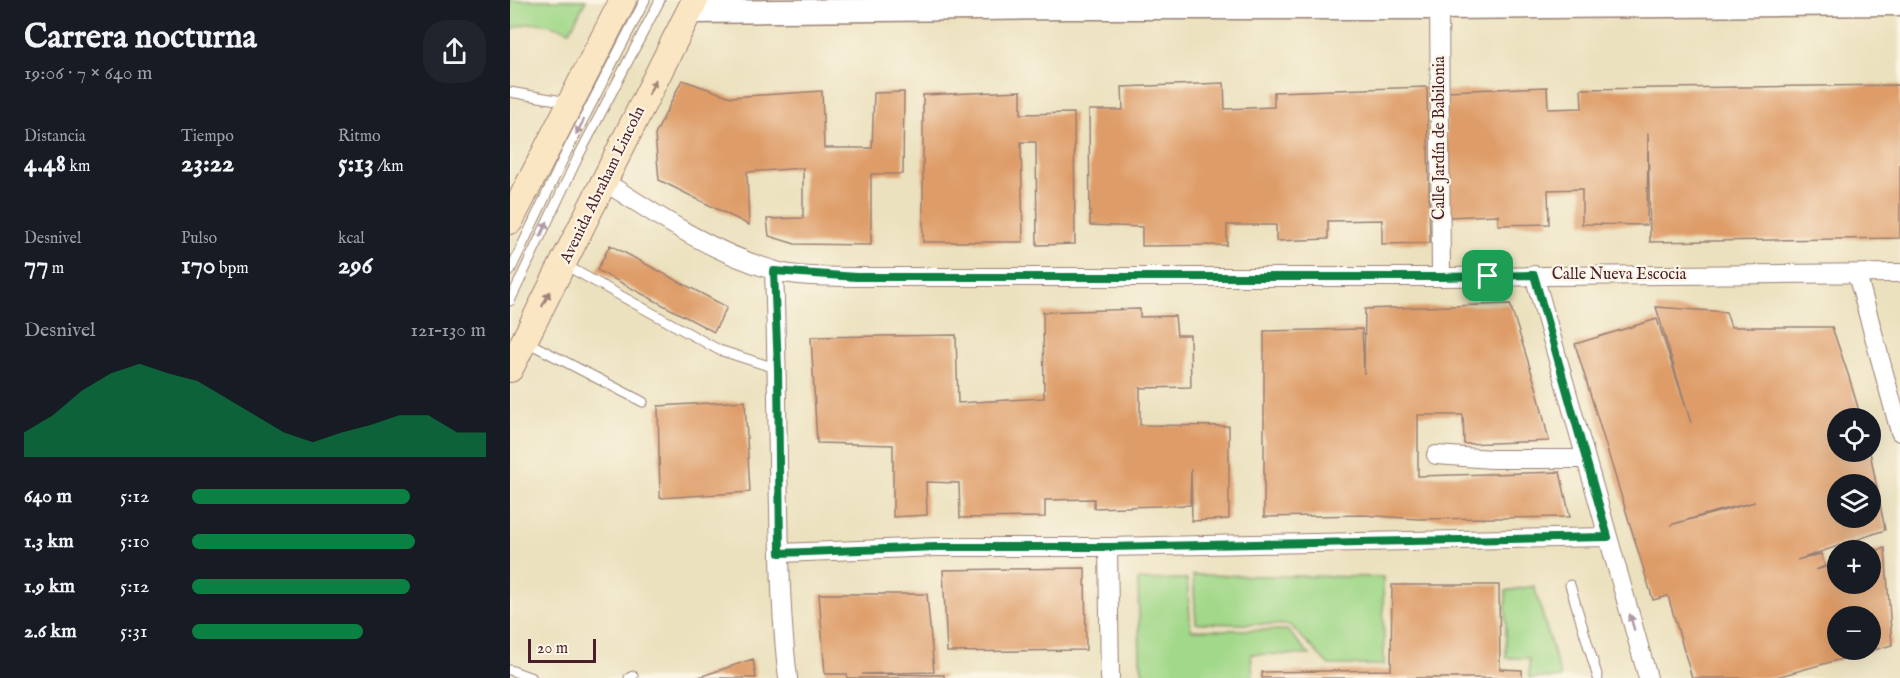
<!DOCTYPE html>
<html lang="es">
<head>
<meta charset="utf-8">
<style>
	body { margin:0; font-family:"IM FELL English",serif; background:#20242c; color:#f1f3f6; height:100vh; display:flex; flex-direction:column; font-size:22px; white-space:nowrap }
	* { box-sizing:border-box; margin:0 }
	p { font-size:20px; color:#9ea1a6 }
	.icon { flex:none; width:33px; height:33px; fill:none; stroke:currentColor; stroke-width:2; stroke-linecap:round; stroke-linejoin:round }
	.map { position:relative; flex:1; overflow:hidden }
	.drawer { display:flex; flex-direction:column; background:#171b24; width:510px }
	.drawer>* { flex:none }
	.fabs { position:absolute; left:1317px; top:408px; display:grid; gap:12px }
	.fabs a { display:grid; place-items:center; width:54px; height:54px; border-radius:50%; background:#171b24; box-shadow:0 6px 24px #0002; font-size:30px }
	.scale { position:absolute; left:18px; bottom:15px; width:68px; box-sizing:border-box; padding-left:6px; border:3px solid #4a1f2b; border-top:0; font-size:16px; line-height:21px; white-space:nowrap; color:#4a1f2b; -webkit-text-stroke:4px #fcf5e5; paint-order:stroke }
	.pin { position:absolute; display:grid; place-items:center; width:51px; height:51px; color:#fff; margin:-26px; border-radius:12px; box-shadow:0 3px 9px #0006 }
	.round { display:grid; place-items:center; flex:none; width:63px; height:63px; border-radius:24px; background:#20242c }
	.head { display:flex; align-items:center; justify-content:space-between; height:102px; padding:0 24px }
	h1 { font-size:33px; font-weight:700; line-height:45px }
	.stats { display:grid; grid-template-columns:repeat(3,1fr); gap:9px; height:102px; padding:6px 24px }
	.stats div { display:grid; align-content:center }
	.stats b { font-size:26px; font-weight:700 }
	.stats small { font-size:16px; font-weight:400 }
	.stats p { font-size:16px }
	.chart { height:168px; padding:12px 24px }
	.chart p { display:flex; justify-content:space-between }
	.chart svg { width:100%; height:108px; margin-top:6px; fill:#0b8043; opacity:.7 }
	ul { padding:0 24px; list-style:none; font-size:20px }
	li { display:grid; grid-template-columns:96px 72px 1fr; align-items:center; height:45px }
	li i { height:15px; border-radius:8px; background:#0b8043 }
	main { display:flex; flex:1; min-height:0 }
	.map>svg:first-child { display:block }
</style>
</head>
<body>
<main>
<section class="drawer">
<div class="head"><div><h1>Carrera nocturna</h1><p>19:06 · 7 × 640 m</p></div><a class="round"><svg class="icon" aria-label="share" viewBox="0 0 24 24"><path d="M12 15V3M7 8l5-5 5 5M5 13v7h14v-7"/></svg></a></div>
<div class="stats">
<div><p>Distancia</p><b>4.48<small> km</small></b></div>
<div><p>Tiempo</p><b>23:22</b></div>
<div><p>Ritmo</p><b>5:13<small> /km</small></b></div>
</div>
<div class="stats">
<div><p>Desnivel</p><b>77<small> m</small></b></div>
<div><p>Pulso</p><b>170<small> bpm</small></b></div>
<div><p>kcal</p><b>296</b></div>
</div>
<div class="chart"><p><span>Desnivel</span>121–130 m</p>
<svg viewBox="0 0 160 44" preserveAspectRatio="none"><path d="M0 44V34L10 27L20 17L30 10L40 6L50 10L60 13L70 20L80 27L90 34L100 38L110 34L120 31L130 27L140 27L150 34L160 34V44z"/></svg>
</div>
<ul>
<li><b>640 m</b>5:12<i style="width:74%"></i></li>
<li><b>1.3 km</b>5:10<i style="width:76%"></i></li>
<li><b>1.9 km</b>5:12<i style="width:74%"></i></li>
<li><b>2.6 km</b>5:31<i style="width:58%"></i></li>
</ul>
</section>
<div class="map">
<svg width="1390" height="678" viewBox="0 0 1390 678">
	<rect width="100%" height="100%" fill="#fcf5e5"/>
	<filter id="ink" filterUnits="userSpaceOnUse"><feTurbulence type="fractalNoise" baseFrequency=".0167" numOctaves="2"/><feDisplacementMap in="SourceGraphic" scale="12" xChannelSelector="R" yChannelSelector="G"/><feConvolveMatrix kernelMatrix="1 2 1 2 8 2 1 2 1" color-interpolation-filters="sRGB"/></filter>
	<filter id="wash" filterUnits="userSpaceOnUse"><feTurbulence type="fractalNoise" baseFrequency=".008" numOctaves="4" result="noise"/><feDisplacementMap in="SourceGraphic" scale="24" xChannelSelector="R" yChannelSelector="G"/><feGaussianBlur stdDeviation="1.35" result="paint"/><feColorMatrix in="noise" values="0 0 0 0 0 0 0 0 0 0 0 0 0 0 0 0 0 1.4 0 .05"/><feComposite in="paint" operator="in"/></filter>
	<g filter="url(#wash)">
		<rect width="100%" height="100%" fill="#ebe1be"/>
		<path fill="#a2d889" stroke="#767c5a" stroke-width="1.5" d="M0 0H76L60 31C40 24 19 18 0 30Z
			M683 575 873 577 874 665H819L780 625 686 623Z
			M677 579 681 630H777L800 655 741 654 743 678H634L630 660 628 580Z
			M1024 586 1051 678H1019V658H996V591Z"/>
		<g id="blocks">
			<path fill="#de9c67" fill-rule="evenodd" d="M172 80 221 97 312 91 314 148H362L364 93 394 92 393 174H361V245L285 244 259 236 257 219 293 218V168L237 172 239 225 149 180 145 135Z
				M714 83 715 109 764 107V92L917 87 920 243 872 244V220L818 221V239L766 241V225H717V245L632 246V227L580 225 579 110H613L612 87Z
				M1390 85V238L1140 242 1138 133 1137 225 1072 224V189L1038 190 1039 224 988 225V215L936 217V91L1037 87 1038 109 1072 108 1071 89Z
				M511 91V114L564 113 565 244 527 245 526 142H511L513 242H413V95Z
				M100 245 217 307 204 332 87 270Z
				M1000 304 1027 390 1039 441 954 444 953 415H908V476L1050 472 1060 517 908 519 854 515 754 517V331L852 329 854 374 855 309Z
				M1146 307 1216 312 1221 327H1322L1339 377 1351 418H1328V452H1360L1375 530 1287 560 1311 554 1315 566 1306 570 1328 563V584H1360V552L1375 548 1382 645 1263 678H1182L1158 596 1143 600 1065 344 1147 319 1181 423ZM1328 484H1360V518H1328ZM1245 502 1160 525 1207 511ZM1328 616H1360V650H1328Z
				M630 309V317L665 316 667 335H680L681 387 630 388V425L719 426V519L682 521 681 469 680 505 584 508V499L535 500V517L450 518 449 483 416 482 417 515 383 517V445L307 443 301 337 446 335 448 403 534 398 533 312Z
				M235 401 240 492 150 498 148 406Z
				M575 568 576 650 437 652 433 570Z
				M882 585H989L990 669 1012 670V678H752V672L881 670Z
				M309 594H417L424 672 352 674 434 675V678H337V674H315Z
				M243 659 246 678H186Z"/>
		</g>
	</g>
	<g filter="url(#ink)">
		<use href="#blocks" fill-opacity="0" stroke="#9a8074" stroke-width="1.5"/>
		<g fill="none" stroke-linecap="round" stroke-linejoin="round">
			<g stroke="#9a8074" stroke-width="11">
				<path id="service" d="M0 92 58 102
					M55 265 209 350 268 369
					M0 271 57 151 135 0
					M0 301 68 157 150 0
					M17 342 133 402
					M1060 585 1088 678
					M0 670 22 678
					M119 678 123 676"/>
			</g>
			<g stroke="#9a8074" stroke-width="20">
				<path id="minor" d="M929 0 931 277
					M95 182C148 216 201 252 263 270 288 278 319 276 346 277H931L1390 273
					M264 271C267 350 267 430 269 509 270 565 271 622 278 678
					M1347 274 1390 432
					M1024 275 1138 678
					M926 455 982 459H1076
					M598 547 600 678
					M270 553 427 547H598L1098 537"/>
			</g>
			<g stroke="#9a8074" stroke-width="25">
				<path id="tertiary" d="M180 12 554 8H929L1390 4"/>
			</g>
			<g stroke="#9a8074" stroke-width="28">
				<path id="secondary" d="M0 221 113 0
					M0 369 185 0"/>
			</g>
			<use href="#service" stroke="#fff" stroke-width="9"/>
			<use href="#minor" stroke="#fff" stroke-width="18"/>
			<use href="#tertiary" stroke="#fff" stroke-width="22"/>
			<use href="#secondary" stroke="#fbe6c4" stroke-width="26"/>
		</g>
		<defs><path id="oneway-solid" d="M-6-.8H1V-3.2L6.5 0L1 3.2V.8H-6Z" transform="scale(1.5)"/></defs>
		<g fill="#a28278">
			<use href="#oneway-solid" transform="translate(142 87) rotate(-64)"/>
			<use href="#oneway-solid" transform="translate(36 299) rotate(-63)"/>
		</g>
		<g fill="#ae9aa0">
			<use href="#oneway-solid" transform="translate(70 127) rotate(118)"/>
			<use href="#oneway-solid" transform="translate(34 229) rotate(-65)"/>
			<use href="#oneway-solid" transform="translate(1122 622) rotate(-106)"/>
		</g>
	</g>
	<g fill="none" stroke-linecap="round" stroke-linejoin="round" filter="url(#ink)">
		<g stroke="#fff" stroke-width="12">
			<path id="route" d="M264 271 346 277H931L1024 275 1098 537 598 547H427L270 553 268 369Z"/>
		</g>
		<use href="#route" stroke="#0b8043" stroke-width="8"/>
	</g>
	<g text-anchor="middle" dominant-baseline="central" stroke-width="4.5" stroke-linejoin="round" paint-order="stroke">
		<g font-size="16" fill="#4a1f2b" stroke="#fcf5e5">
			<text transform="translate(930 138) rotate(-90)">Calle Jardín de Babilonia</text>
			<text transform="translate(93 185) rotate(-64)">Avenida Abraham Lincoln</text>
			<text x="1109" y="275">Calle Nueva Escocia</text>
		</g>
	</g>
</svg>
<div class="fabs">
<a><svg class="icon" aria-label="locate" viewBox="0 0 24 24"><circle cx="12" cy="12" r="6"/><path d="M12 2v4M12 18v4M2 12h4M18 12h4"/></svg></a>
<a><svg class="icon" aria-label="layers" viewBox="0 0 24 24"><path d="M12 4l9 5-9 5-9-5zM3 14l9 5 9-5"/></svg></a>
<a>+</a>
<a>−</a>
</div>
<div class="scale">20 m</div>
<div class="pin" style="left:978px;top:276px;background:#1e9e55"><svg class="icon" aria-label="arrive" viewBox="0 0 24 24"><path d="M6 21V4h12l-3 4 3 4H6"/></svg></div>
</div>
</main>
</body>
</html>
